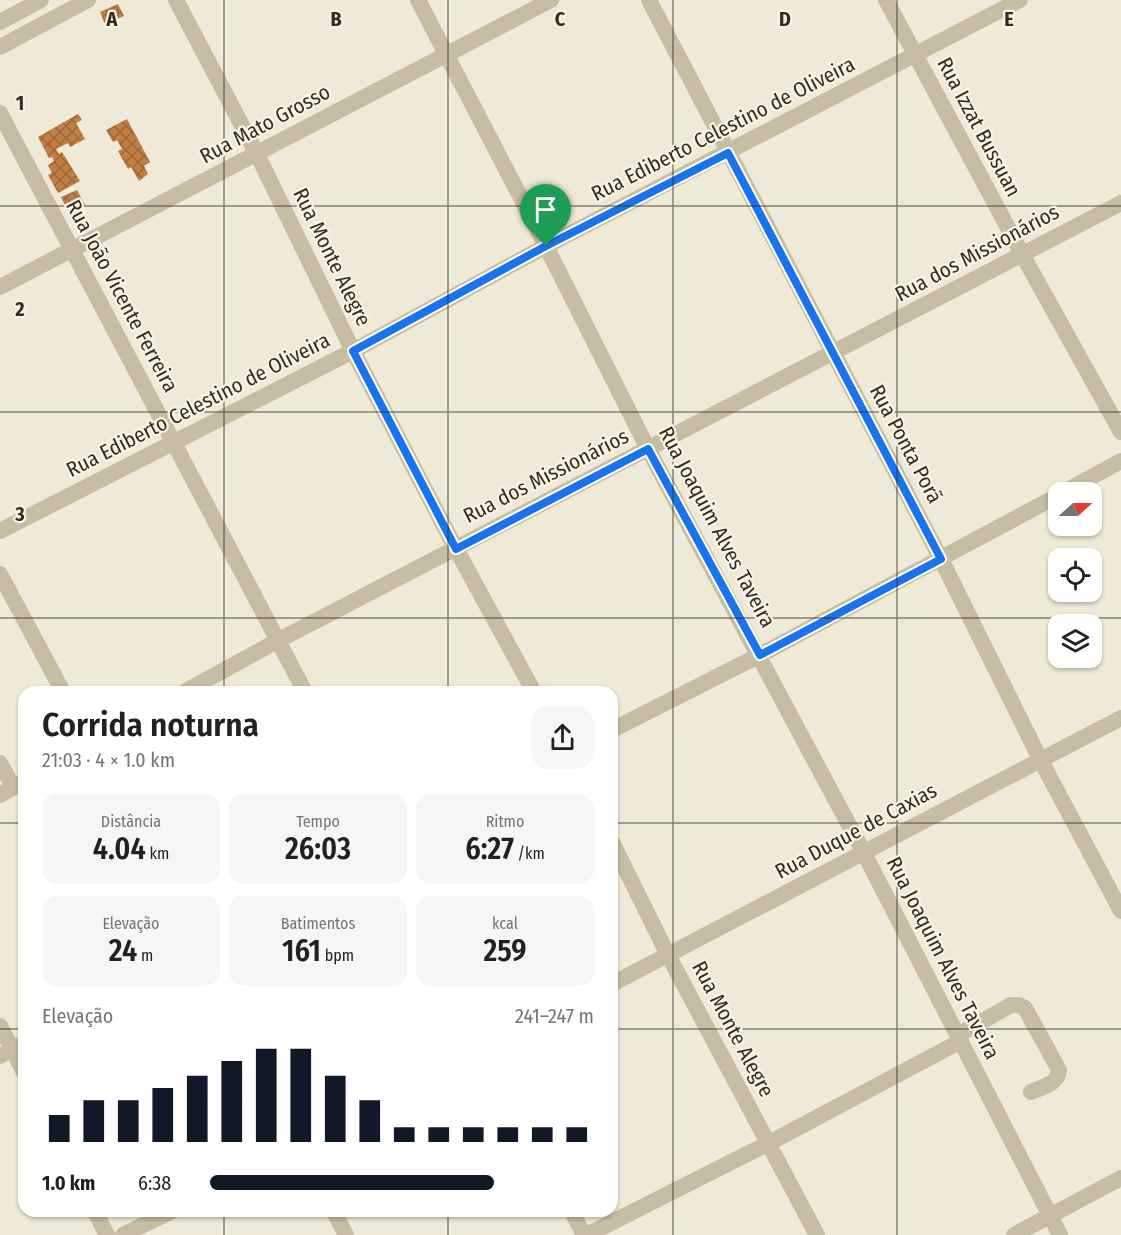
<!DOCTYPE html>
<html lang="pt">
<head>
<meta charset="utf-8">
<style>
	body { margin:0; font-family:"Fira Sans Condensed",sans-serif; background:#f6f6f6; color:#202124; height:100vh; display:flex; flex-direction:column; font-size:22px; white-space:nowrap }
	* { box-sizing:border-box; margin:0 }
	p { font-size:20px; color:#757577 }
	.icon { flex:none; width:33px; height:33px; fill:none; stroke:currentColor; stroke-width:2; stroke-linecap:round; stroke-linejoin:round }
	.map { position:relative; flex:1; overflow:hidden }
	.details { position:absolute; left:18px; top:686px; width:600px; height:531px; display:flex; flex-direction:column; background:#fff; border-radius:18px; box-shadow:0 2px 4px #0004 }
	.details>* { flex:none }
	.needle { width:39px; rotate:69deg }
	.tools { position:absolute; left:1048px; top:482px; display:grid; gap:12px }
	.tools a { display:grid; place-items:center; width:54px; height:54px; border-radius:12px; background:#fff; box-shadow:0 2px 4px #0004; font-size:30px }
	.pin { position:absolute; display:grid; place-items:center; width:51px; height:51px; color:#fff; margin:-62px -26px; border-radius:50% 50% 50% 0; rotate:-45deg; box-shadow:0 0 6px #0007 }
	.pin .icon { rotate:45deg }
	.round { display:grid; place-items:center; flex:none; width:63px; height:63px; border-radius:18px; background:#f6f6f6 }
	.headline { display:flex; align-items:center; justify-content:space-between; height:102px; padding:0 24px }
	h1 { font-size:33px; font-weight:600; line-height:45px }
	.stats { display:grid; grid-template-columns:repeat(3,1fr); gap:9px; height:102px; padding:6px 24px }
	.stats div { display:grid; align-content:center; border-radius:15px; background:#f6f6f6; text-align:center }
	.stats b { font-size:30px; font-weight:600 }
	.stats small { font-size:16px; font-weight:400 }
	.stats p { font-size:16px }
	.chart { height:168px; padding:12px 24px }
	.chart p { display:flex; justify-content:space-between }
	.chart svg { width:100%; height:108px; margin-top:6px; stroke:#111827; stroke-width:6 }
	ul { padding:0 24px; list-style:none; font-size:20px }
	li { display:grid; grid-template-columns:96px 72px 1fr; align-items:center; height:45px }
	li i { height:15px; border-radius:8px; background:#111827 }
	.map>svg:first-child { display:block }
</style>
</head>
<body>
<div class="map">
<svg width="1121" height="1235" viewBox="0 0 1121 1235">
	<defs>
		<pattern id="building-cross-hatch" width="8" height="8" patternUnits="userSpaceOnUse" patternTransform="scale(1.5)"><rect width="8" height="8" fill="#c17f44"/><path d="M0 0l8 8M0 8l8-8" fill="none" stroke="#9d6839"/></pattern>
	</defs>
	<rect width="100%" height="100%" fill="#efead7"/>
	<path fill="url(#building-cross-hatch)" d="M118 4 124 16 105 24 100 12Z
		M78 114 82 120 76 123 85 139 70 147 68 143 56 149 59 154 62 152 80 181 58 193 48 175 52 173 48 165 54 161 52 157 49 158 38 137Z
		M127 119 150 162 144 166 148 174 139 181 131 167 128 169 118 151 122 149 117 140 113 142 106 130Z
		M77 190 85 205 69 213 61 197Z"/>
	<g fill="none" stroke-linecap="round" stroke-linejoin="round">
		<path stroke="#c7bca4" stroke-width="16" d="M176 0 257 154 353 351 456 549 534 692
			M418 0 546 246 648 449 864 853 1060 1235
			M649 0 941 559 1040 759 1121 911
			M886 0 1022 254 1121 432
			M0 22 41 0
			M0 47 88 0
			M0 113 305 692
			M0 287 551 0
			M1064 492 1121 461
			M0 531 353 351 546 246 1020 0
			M0 574 63 692
			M184 692 279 640 1121 203
			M612 730 760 655 1059 495
			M0 763 13 787
			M0 795 24 781
			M612 842 667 953 817 1235
			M612 984 1121 718
			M0 1026 24 1072
			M958 1035 1011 1005H1019L1025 1008 1059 1070C1058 1084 1042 1087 1031 1092
			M0 1056 24 1043
			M94 1210 107 1235
			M333 1210 346 1235
			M571 1210 584 1235
			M123 1235 174 1210
			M587 1235 769 1143 961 1041
			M1014 1235 1121 1178"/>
	</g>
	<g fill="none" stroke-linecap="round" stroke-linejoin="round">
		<g stroke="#fff" stroke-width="12">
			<path id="route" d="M728 153 941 559 760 655 648 449 456 549 353 351 546 246Z"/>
		</g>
		<use href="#route" stroke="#1a73e8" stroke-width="8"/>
	</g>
	<path fill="none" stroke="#322c25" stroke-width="1.5" stroke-opacity="0.55" d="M224 0V692M448 0V692M673 0V1235M897 0V1235M0 206H1121M0 412H1121M0 618H1121M0 823H24M612 823H1121M0 1029H24M612 1029H1121M224 1210V1235M448 1210V1235"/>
	<g text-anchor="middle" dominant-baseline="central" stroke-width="4.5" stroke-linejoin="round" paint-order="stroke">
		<g font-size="21" fill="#322c25" stroke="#f8f3e3">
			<text transform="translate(265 124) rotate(-28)">Rua Mato Grosso</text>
			<text transform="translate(979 127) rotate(62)">Rua Izzat Bussuan</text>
			<text transform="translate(723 129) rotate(-27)">Rua Ediberto Celestino de Oliveira</text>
			<text transform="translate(977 253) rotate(-28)">Rua dos Missionários</text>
			<text transform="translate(332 257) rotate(64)">Rua Monte Alegre</text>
			<text transform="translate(122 296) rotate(62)">Rua João Vicente Ferreira</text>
			<text transform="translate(198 405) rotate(-27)">Rua Ediberto Celestino de Oliveira</text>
			<text transform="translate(906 444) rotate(62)">Rua Ponta Porã</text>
			<text transform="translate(546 476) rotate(-27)">Rua dos Missionários</text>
			<text transform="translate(717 527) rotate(62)">Rua Joaquim Alves Taveira</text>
			<text transform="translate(856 831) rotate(-28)">Rua Duque de Caxias</text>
			<text transform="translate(943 958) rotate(63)">Rua Joaquim Alves Taveira</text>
			<text transform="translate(733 1029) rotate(62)">Rua Monte Alegre</text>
		</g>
	</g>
	<g font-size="20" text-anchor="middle" font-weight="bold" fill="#322c25" stroke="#f8f3e3" stroke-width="4.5" stroke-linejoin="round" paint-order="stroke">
		<text x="112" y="26">A</text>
		<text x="336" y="26">B</text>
		<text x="560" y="26">C</text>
		<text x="785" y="26">D</text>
		<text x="1009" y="26">E</text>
		<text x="20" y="110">1</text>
		<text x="20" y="316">2</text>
		<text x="20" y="521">3</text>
	</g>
</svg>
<div class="tools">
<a><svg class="needle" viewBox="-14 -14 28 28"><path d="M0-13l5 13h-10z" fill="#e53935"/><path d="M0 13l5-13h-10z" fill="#757577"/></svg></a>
<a><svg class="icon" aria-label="locate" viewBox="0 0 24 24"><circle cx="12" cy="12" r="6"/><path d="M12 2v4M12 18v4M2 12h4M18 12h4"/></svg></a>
<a><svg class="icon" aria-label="layers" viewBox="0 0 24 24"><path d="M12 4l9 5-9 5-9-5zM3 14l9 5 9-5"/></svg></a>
</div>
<div class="pin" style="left:546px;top:246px;background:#1e9e55"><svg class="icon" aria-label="arrive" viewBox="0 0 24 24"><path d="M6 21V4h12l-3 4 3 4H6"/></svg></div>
<section class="details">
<div class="headline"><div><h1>Corrida noturna</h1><p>21:03 · 4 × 1.0 km</p></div><a class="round"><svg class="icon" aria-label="share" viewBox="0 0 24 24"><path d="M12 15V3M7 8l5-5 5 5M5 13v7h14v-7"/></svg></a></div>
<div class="stats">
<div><p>Distância</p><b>4.04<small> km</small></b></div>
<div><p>Tempo</p><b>26:03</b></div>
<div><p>Ritmo</p><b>6:27<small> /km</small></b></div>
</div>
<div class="stats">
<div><p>Elevação</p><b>24<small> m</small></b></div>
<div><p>Batimentos</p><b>161<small> bpm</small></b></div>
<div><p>kcal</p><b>259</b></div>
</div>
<div class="chart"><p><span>Elevação</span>241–247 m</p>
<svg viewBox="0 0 160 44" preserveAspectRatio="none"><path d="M5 44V33M15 44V27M25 44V27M35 44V22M45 44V17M55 44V11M65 44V6M75 44V6M85 44V17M95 44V27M105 44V38M115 44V38M125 44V38M135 44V38M145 44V38M155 44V38"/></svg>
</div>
<ul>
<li><b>1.0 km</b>6:38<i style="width:74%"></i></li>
</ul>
</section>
</div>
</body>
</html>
